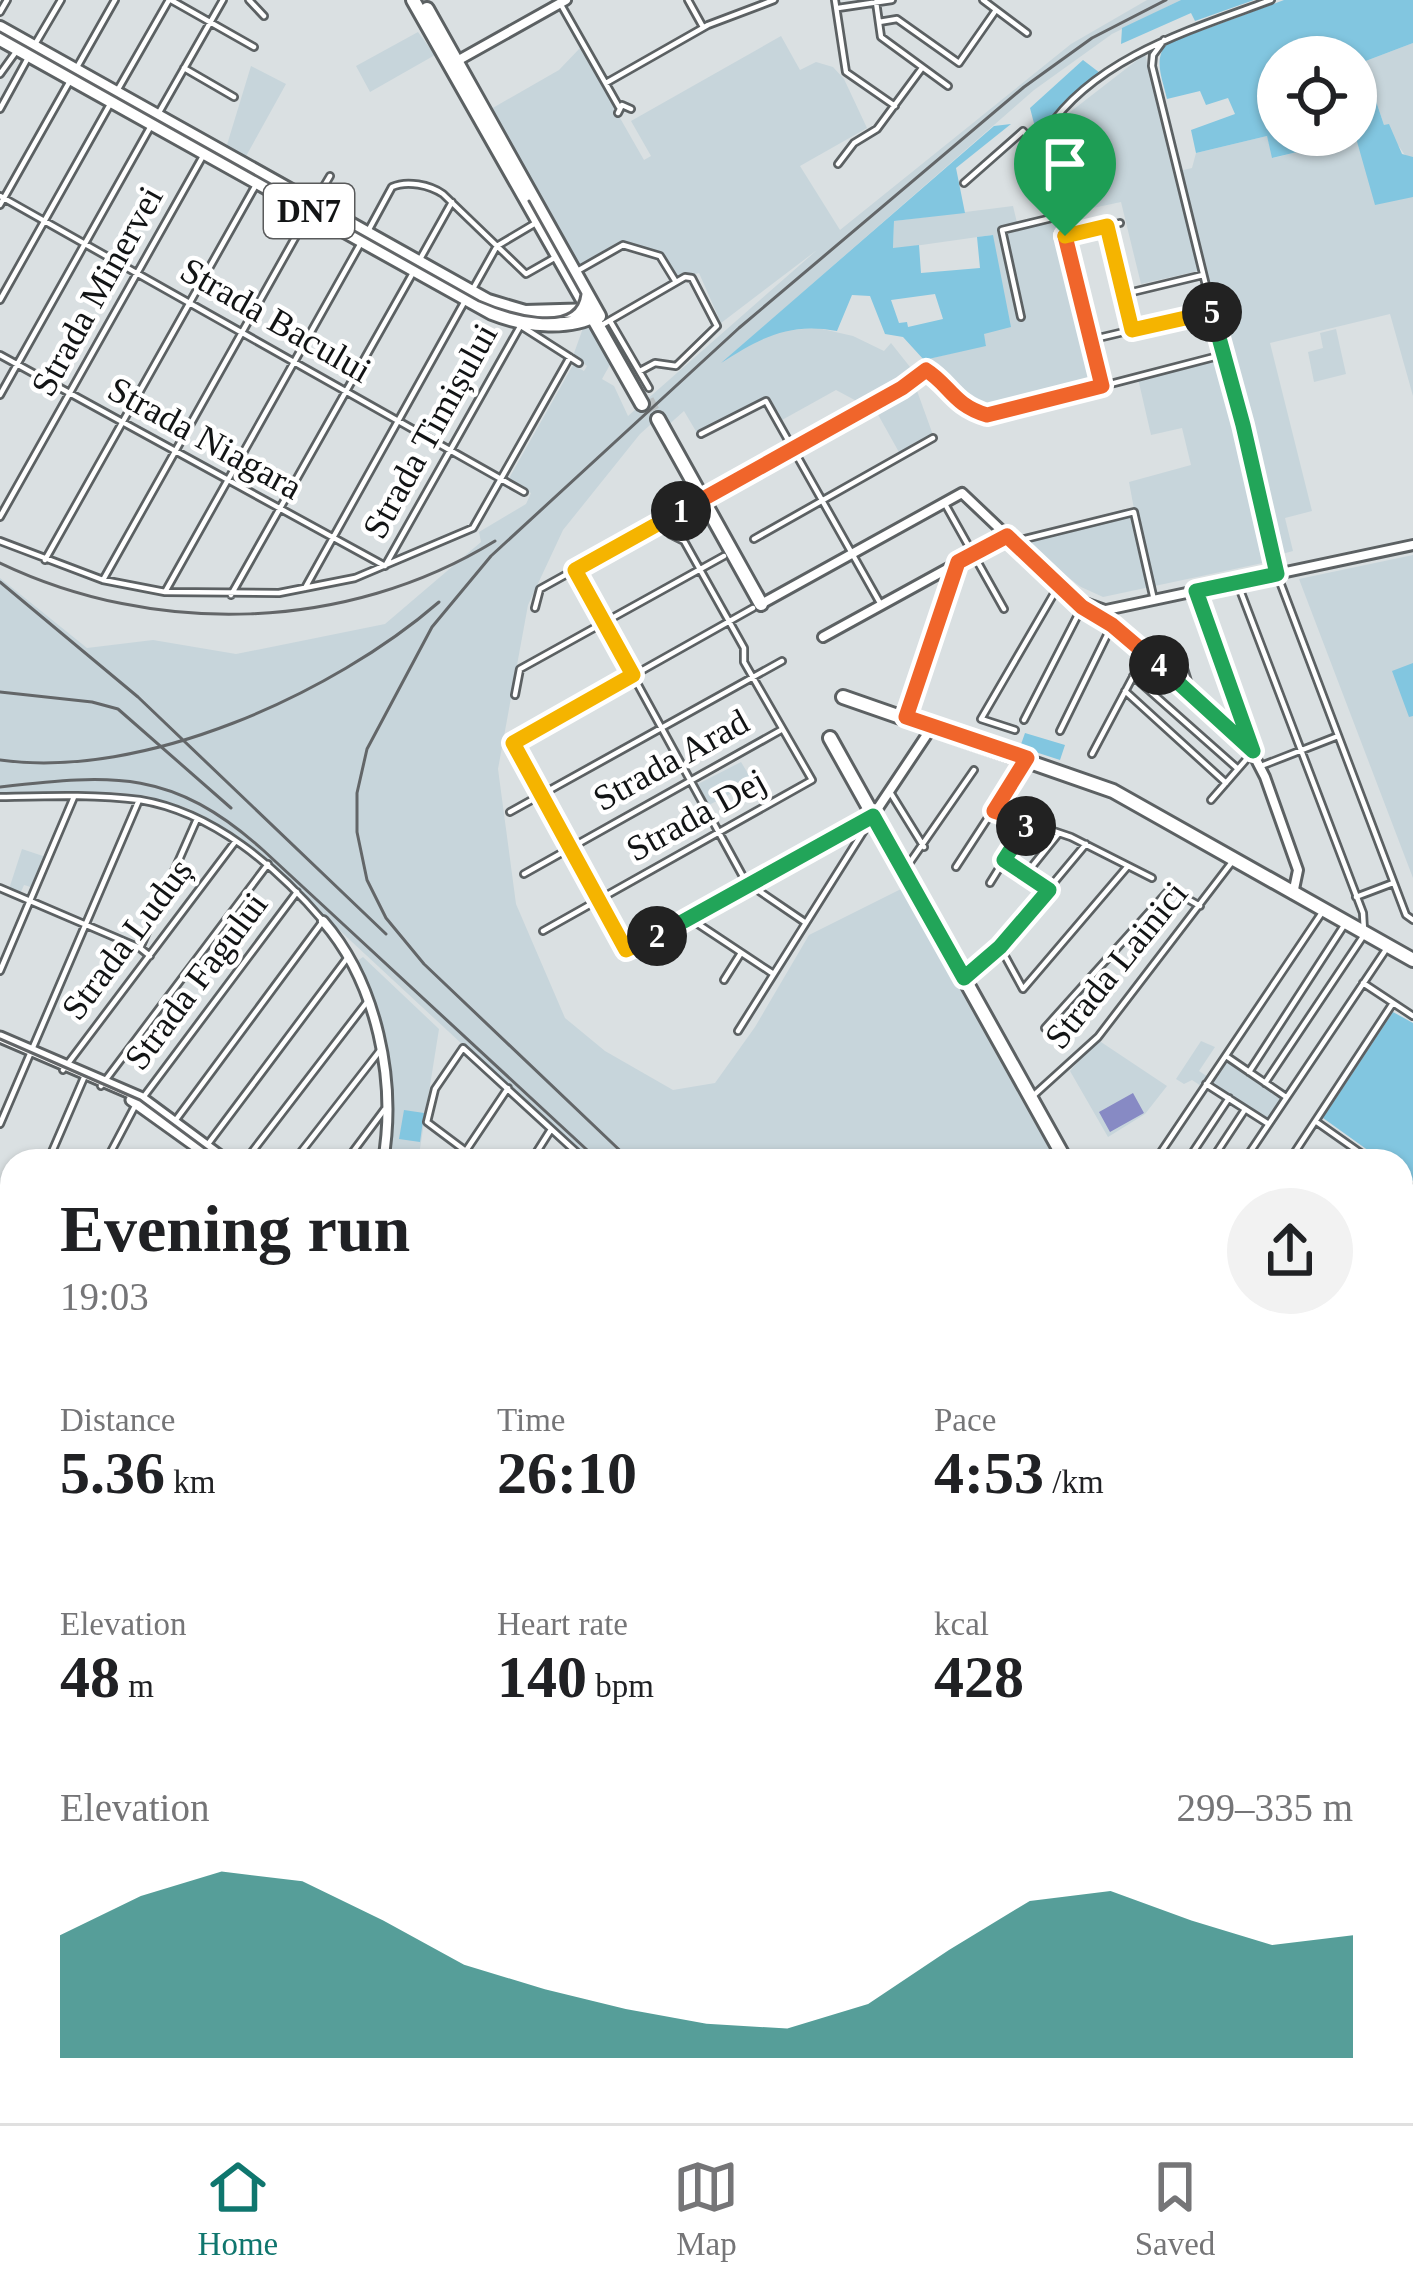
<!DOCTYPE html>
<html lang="en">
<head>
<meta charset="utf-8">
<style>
	body { margin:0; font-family:Georgia,serif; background:#f2f2f2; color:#202124; height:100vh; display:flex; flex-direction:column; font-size:45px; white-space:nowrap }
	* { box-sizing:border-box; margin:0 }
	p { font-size:39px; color:#757577 }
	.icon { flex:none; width:66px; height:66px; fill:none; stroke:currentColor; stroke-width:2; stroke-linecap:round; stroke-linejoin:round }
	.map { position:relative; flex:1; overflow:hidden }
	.sheet { position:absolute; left:0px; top:1149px; width:1413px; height:975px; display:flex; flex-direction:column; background:#fff; border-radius:36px 36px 0 0; box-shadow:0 3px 9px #0004 }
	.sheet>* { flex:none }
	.fabs { position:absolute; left:1257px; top:36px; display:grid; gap:24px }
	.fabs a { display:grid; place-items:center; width:120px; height:120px; border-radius:50%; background:#fff; box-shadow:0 3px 9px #0004; font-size:60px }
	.pin { position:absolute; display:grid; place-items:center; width:102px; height:102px; color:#fff; margin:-123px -51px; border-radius:50% 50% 50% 0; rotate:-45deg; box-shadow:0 0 12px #0007 }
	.pin .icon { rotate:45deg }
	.km { position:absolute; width:60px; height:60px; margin:-30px; border-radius:50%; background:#222; color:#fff; font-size:33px; line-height:60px; text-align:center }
	.round { display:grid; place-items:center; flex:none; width:126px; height:126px; border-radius:63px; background:#f2f2f2 }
	.headline { display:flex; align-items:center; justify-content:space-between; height:204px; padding:0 60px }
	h1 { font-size:66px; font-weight:700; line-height:90px }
	.metrics { display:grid; grid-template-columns:repeat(3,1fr); gap:18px; height:204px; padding:12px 60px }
	.metrics div { display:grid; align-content:center }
	.metrics b { font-size:60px; font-weight:700 }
	.metrics small { font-size:33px; font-weight:400 }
	.metrics p { font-size:33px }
	.chart { height:336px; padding:24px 60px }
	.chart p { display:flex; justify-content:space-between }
	.chart svg { width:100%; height:216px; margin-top:12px; fill:#0f766e; opacity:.7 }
	.tabs { display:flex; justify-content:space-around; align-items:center; height:168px; border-top:3px solid #e0e0e0; background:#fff; font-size:33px; color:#757577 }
	.tabs a { display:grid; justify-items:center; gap:6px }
	.tabs .current { color:#0f766e }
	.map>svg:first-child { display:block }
</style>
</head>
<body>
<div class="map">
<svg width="1413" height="2123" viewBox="0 0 1413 2123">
	<rect width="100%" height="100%" fill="#dae0e2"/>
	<path fill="#c7d5db" d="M1147 0H1181L1112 34 1034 90 731 355 775 331 818 328 853 336 884 351 891 343 914 372 864 405 836 390 782 420 770 398 700 438 684 411 665 428 659 417 640 434 563 530 528 605 498 769 516 904 565 1018 605 1051 673 1090 715 1083 755 1027 809 935 903 888 1056 1161H588L240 838 190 809 148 796 113 792 0 795V578L87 648 153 640 236 654 385 624 481 542 479 532 526 504 531 493 508 480 573 365 584 371 587 366 573 356 583 328 593 329 612 361 602 379 614 386 628 416 817 250 721 323 699 273 677 279 663 255 621 244 580 268 491 109 559 70 580 48 644 160 651 156 631 121 781 36 800 70 816 62 833 67 844 79 867 128 800 166 840 230 1071 44Z
		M418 32 435 55 370 92 356 66Z
		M1413 43V157L1407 158 1384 125 1363 62Z
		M1145 54 1175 172 1192 168 1196 153 1267 136 1273 158 1356 138 1413 196V396L1390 314 1270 343 1312 511 1285 518 1293 551 1282 554V559L1103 597 1081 587 1017 539 1134 509 1129 482 1191 465 1182 428 1151 435 1137 374 1219 354 1198 271 1141 284 1121 202 1064 214 1049 150 1052 126Z
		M251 66 286 84 245 158 226 148Z
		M1013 206 1018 227 1060 216 1102 386 982 414 947 393 924 360 986 345 983 334 992 235 893 249 894 221Z
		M1336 329 1346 374 1314 382 1308 352 1323 348 1320 333Z
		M916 388 933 435 900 454 876 411Z
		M1413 555V878L1299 579Z
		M741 762 753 782 709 805 698 784Z
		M22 849 46 857 34 888 24 885 20 894 9 889Z
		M363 957 439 1029 418 1161H388L394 1126 386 1046 354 963Z
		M1098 1040 1167 1086 1145 1114 1108 1137 1070 1071Z
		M1201 1041 1215 1047 1199 1071 1208 1077 1201 1086 1192 1080 1184 1084 1176 1079Z
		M1227 1062 1282 1098 1267 1121 1212 1084Z
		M1401 1840 1413 1851V2123H1376L1372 2112H1401Z"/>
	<path fill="#82c6e0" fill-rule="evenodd" d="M1181 0H1254L1195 21 1191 13 1121 44 1122 28Z
		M1284 0H1413V43L1363 62 1384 125 1389 124 1402 154 1413 157V197L1375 205 1356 138 1272 158 1267 136 1196 153 1191 130 1235 114 1228 98 1206 105 1200 91 1167 99C1163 80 1152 58 1168 43ZM1278 57H1356V135H1278Z
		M1083 60 1100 73 1036 131 1030 108Z
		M1011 124 956 168 965 213 894 221 893 248 919 245 921 273 980 268 977 237 993 235 1011 327 984 334 986 346 924 360 903 337 885 334 870 296 852 295 837 331C789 322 760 338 721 363L994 126ZM935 294 943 319 908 327 907 322 899 323 891 300Z
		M1413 663V716L1409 717 1392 671Z
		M1025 733 1065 745 1060 760 1020 747Z
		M1393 1012 1413 1023V1181L1401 1173V1161H1383L1323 1118Z
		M404 1110 424 1113 420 1142 399 1139Z
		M1413 1458V1739L1403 1745 1401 1471Z
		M357 2112H631L619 2123H363Z"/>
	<path fill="#878ac4" d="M1133 1093 1144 1113 1110 1132 1099 1112Z
		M0 1433 12 1434V2112H307L315 2123H0Z"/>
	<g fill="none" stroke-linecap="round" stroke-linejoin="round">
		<path stroke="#bcc1c3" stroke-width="12" stroke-dasharray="12 6" stroke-linecap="butt" d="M648 400 658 419"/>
		<g stroke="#5c6163" stroke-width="10">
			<path id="pedestrian" d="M0 1426 12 1427
				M321 2112 329 2123"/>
		</g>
		<g stroke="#5c6163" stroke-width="10">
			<path id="minor" d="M171 0 254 47
				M249 0 264 16
				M688 0 703 27
				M835 0 846 72 895 106
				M983 0 1027 33
				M876 2 881 37 948 86
				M560 3 619 107
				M838 8 892 0
				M0 12 7 0
				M879 22 897 19 959 63 996 10
				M1164 40 1153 55 1152 66 1277 574 1406 915 1413 920
				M34 46 61 0
				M184 68 234 97
				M76 69 115 0
				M0 74 18 49
				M606 83 708 25 774 0
				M117 91 169 0
				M0 109 29 56
				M618 113 622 105 631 109
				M157 116 223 0
				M838 164 854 143 877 129 922 68
				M964 183 1023 131 1033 142 1042 140
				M0 196 524 492
				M314 203 330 176
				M0 205 71 79
				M1107 226 1132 330
				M367 233 392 187C407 180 430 185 443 194L526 274 556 257
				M1065 236 1120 223
				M419 261 452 202
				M579 270 623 245 660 256 676 282
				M474 287 497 246 534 224
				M1124 294 1203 275
				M0 300 109 106
				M1021 317 1002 230 1060 216
				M610 321 649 388
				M602 325 685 277 692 278 717 326 676 366 655 363 640 371
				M521 326 579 363
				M1090 340 1212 311
				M0 355 385 566 522 323
				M1102 386 1045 154 1047 130C1096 57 1193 29 1271 0
				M0 395 152 124
				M701 434 766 401 880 603
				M708 497 902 389 926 370C950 384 956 411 991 415L1222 355
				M945 504 1004 609
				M0 517 203 156
				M754 539 933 438
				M0 541 103 580 165 592 279 593 355 578 473 528 570 357
				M1017 541 1134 512 1154 600
				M45 560 257 183
				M575 570 746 882 806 923
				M103 580 309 213
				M1237 582 1363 913 1364 931
				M305 588 466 299
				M1196 591 1251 744
				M165 592 362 241
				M231 595 414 271
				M535 608 540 589 695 503
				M753 608 513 743 627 950 871 817
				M1182 662 1191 691
				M1133 676 1238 769
				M1125 691 1226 783
				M515 695 520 669 724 556
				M906 717 958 563
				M1024 720 1082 607
				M1015 730 981 719 1059 585
				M1060 731 1112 625
				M1092 754 1145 654
				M1261 766 1338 736
				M890 792 924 847
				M0 797C46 796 94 794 140 800 213 812 277 867 323 921L175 1121
				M1211 800 1251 754
				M994 811 1071 837 1152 878
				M510 812 782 661
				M1004 860 1049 890
				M956 867 1025 761
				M906 868 974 770
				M524 874 781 730
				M1026 874 1059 833
				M990 883 1028 822
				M0 888 140 948 150 956
				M1356 897 1393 883
				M689 918 772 973
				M543 931 812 780 744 662V648L684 541 670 534 663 521
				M1000 947 1023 989 1128 866
				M140 948 197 819
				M0 971 74 797
				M965 977 1000 947 1086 844
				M724 980 741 953
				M1363 983 1413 1016
				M1045 1028 1170 889 1200 906
				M738 1031 870 821
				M1226 1056 1286 1097
				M63 1070 235 842
				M1249 1072 1343 927
				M1265 1083 1362 938
				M1206 1084 1267 1123
				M101 1086 268 864
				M1034 1095 1098 1037 1232 862
				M142 1099 297 892
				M1318 1123 1372 1161
				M0 1124 139 800
				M208 1144 348 957
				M48 1161 86 1073
				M106 1161 134 1108
				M245 1161 367 1002
				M294 1161 382 1048
				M346 1161 384 1110
				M459 1161 508 1088
				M479 1161 427 1122 435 1089 463 1048 586 1161
				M531 1161 550 1131
				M1155 1161 1321 914
				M1187 1161 1229 1098
				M1211 1161 1244 1111
				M1244 1161 1385 951
				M1289 1161 1393 1003
				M1401 1181 1413 1189
				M0 1296 12 1298
				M1401 1316 1413 1298
				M0 1329 12 1331
				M1401 1357 1413 1366
				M0 1363 12 1365
				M1401 1405 1413 1389
				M1401 1405 1413 1413
				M836 2112V2123
				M982 2112 984 2123
				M1140 2112 1151 2123
				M703 2123 720 2112
				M1035 2123 1103 2112"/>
		</g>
		<g stroke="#5c6163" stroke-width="14">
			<path id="tertiary" d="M457 61 566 0
				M1074 599 1105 610
				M761 604 962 493 1082 607 1112 625 1249 746 1265 777 1298 870 1293 894
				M1092 613 1413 545
				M823 637 1007 536
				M874 814 932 727
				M323 921C377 983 397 1081 383 1161
				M1401 1464 1413 1448
				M941 2112 966 2123"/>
		</g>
		<g stroke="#5c6163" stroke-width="15">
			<path id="secondary" d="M0 1037 142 1098 227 1161
				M131 1100 216 1161
				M1259 2112 1267 2123
				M1270 2112 1278 2123"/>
		</g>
		<g stroke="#5c6163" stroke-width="18">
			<path id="primary" d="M413 0 642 404
				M427 9 599 316
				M0 28 488 301 525 312 595 310
				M0 39 492 313C522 325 568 331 598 314
				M658 419 761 604
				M843 697 1113 791 1413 960
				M830 738 1066 1161
				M1401 1759 1413 1778
				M1401 1777 1407 1791 1401 1804
				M1401 1871 1412 1854 1406 1839
				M625 2123 636 2112
				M641 2123 653 2112"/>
		</g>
		<use href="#pedestrian" stroke="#fff" stroke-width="4.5"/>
		<use href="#minor" stroke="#fff" stroke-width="4.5"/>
		<use href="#tertiary" stroke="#fff" stroke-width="8"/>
		<use href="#secondary" stroke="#fff" stroke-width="9"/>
		<use href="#primary" stroke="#fff" stroke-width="12"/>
		<path stroke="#636668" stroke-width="3" d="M0 32 479 301C504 312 576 336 581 294L529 201
			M0 1039 140 1100 222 1161
			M1401 1874 1413 1868
			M1266 2112 1274 2123
			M630 2123 642 2112"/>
		<path stroke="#636668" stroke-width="3" d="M0 563C155 637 347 632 495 541
			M0 582 138 697 386 934
			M0 692 92 702 118 709 231 808
			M0 760C143 780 333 694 439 602
			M0 787C115 774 172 769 263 850L599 1161
			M631 1161 424 964 386 918 367 880 357 832V793L367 749 432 627 491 556 739 328 1024 87 1092 38 1166 0
			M1401 1889 1413 1901"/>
		<g stroke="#5c6163" stroke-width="18" stroke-linecap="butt">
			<path id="primary-bridge" d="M1401 1882 1412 1876"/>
		</g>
		<use href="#primary-bridge" stroke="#fff" stroke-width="12"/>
	</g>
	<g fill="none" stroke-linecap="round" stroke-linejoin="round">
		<g stroke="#fff" stroke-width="24">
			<path id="split-1" d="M681 511 695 503 690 495 703 499 902 388 926 370C950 385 953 405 987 415L1102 386 1065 236"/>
		</g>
		<g stroke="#fff" stroke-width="24">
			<path id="split-2" d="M657 936 626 950 513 743 633 675 575 570 681 511"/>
		</g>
		<g stroke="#fff" stroke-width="24">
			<path id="split-3" d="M657 936 873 816 964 978 1000 947 1049 890 1004 860 1026 826"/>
		</g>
		<g stroke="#fff" stroke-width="24">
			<path id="split-4" d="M1026 826 1028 822 994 811 1027 758 906 717 958 562 1007 536 1082 607 1112 625 1159 665"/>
		</g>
		<g stroke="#fff" stroke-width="24">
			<path id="split-5" d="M1159 665 1253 751 1196 591 1277 574 1243 425 1212 312"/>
		</g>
		<g stroke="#fff" stroke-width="24">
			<path id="split-6" d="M1065 236 1107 226 1132 330 1212 312"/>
		</g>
		<use href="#split-1" stroke="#f0652b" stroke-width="15"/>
		<use href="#split-2" stroke="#f5b400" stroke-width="15"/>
		<use href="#split-3" stroke="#22a559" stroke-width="15"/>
		<use href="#split-4" stroke="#f0652b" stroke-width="15"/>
		<use href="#split-5" stroke="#22a559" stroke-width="15"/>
		<use href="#split-6" stroke="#f5b400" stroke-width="15"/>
	</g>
	<g text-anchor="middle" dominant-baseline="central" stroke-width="9" stroke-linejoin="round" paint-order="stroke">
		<rect fill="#fff" stroke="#595a5b" stroke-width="3" x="264" y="184" width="90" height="54" rx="9"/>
		<g font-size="33" font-weight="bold" fill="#121415">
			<text x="309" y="211">DN7</text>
		</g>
		<g font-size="36" fill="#121415" stroke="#fff">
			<text transform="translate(97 291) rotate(-61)">Strada Minervei</text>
			<text transform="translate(276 320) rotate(30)">Strada Bacului</text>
			<text transform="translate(430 431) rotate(-61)">Strada Timișului</text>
			<text transform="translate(205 438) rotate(29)">Strada Niagara</text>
			<text transform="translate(671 760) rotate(-29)">Strada Arad</text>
			<text transform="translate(696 815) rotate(-29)">Strada Dej</text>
			<text transform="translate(127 939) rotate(-53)">Strada Luduș</text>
			<text transform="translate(1116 965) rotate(-51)">Strada Lainici</text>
			<text transform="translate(196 981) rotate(-53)">Strada Fagului</text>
		</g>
	</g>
</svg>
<div class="fabs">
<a><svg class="icon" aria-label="locate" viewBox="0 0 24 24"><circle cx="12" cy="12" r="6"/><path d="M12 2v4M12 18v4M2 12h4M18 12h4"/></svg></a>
</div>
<div class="pin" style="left:1065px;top:236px;background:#1e9e55"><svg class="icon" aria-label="arrive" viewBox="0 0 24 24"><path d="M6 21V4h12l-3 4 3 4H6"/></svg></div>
<b class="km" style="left:681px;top:511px">1</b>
<b class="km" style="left:657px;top:936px">2</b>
<b class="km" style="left:1026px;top:826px">3</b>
<b class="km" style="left:1159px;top:665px">4</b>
<b class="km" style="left:1212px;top:312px">5</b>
<section class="sheet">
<div class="headline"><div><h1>Evening run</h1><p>19:03</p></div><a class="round"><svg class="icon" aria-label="share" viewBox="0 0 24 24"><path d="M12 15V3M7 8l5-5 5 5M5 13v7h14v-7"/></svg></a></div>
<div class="metrics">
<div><p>Distance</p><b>5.36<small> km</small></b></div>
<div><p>Time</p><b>26:10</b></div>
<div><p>Pace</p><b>4:53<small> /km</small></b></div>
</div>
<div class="metrics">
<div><p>Elevation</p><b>48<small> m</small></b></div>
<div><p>Heart rate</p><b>140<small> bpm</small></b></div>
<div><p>kcal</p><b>428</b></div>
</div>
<div class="chart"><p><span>Elevation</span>299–335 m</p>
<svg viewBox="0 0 160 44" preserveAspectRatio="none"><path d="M0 44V19L10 11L20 6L30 8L40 16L50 25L60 30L70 34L80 37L90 38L100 33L110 22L120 12L130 10L140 16L150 21L160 19V44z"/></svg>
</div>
</section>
</div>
<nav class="tabs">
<a class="current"><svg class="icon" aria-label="home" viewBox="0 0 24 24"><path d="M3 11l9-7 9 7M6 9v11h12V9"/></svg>Home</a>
<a><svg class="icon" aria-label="map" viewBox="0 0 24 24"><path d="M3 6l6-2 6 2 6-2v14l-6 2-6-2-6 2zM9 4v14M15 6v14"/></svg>Map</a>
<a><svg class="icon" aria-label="saved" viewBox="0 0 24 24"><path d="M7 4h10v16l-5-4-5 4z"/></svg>Saved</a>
</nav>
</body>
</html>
